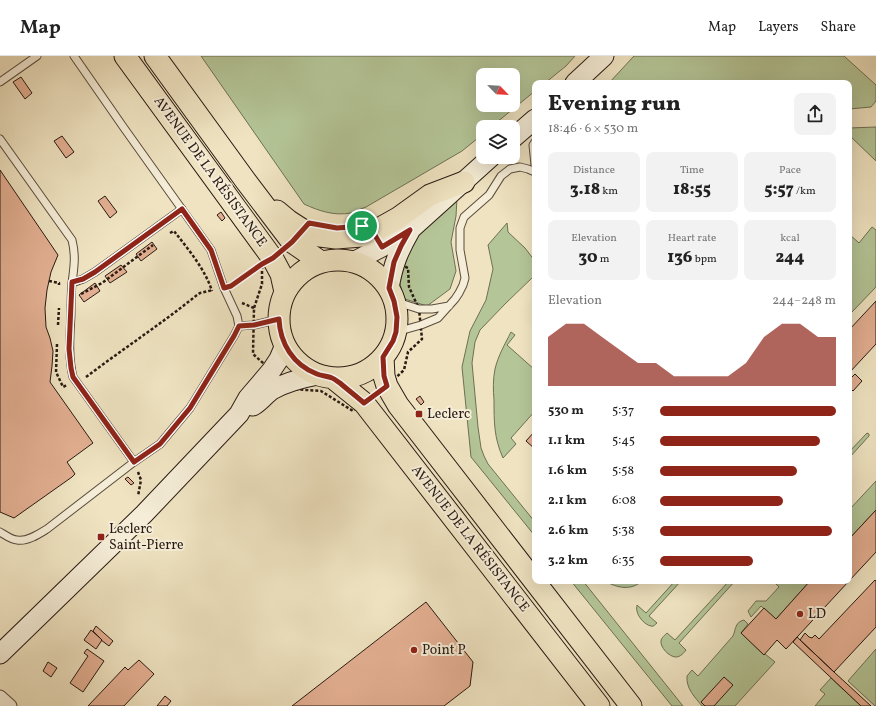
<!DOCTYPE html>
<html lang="en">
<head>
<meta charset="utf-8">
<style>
	body { margin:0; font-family:Vollkorn,serif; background:#f2f2f2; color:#222; height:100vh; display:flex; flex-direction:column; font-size:15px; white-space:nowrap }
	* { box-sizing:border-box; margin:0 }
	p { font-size:13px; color:#767676 }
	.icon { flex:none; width:22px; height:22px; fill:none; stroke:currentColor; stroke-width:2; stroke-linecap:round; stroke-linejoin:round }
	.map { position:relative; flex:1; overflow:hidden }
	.side { position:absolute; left:532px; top:24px; width:320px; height:504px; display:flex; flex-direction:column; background:#fff; border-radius:8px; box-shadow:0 4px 16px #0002 }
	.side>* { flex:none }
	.needle { width:26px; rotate:115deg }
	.fabs { position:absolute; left:476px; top:12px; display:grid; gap:8px }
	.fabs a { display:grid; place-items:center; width:44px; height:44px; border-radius:8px; background:#fff; box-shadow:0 4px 16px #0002; font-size:20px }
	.pin { position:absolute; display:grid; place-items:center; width:34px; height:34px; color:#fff; margin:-17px; border:2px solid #fff; border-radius:50%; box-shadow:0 1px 4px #0007 }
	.round { display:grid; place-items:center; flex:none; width:42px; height:42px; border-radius:8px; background:#f2f2f2 }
	.headline { display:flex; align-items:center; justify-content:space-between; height:68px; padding:0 16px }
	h1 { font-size:22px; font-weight:800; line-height:30px }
	.stats { display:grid; grid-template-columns:repeat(3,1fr); gap:6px; height:68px; padding:4px 16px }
	.stats div { display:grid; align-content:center; border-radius:8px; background:#f2f2f2; text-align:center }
	.stats b { font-size:17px; font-weight:800 }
	.stats small { font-size:11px; font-weight:400 }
	.stats p { font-size:11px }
	.chart { height:112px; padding:8px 16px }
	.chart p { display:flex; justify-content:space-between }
	.chart svg { width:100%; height:72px; margin-top:4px; fill:#8f2418; opacity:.7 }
	ul { padding:0 16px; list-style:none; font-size:13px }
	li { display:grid; grid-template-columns:64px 48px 1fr; align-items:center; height:30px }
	li i { height:10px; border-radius:5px; background:#8f2418 }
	header { display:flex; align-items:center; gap:24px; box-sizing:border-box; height:56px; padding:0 20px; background:#fff; border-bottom:1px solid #e0e0e0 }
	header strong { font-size:19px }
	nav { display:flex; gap:22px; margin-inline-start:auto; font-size:14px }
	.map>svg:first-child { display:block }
</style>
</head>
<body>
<header>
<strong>Map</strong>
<nav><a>Map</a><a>Layers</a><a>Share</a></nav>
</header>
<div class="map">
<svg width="876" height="650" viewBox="0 0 876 650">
	<rect width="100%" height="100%" fill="#efe3c1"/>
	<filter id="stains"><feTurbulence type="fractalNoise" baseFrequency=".005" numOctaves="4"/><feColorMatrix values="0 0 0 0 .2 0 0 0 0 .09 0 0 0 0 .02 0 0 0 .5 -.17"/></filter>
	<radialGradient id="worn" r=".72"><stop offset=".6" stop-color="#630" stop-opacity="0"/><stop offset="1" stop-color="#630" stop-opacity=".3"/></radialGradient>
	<path fill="#b4c597" stroke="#6e7055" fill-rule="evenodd" d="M201 0H575L566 10 545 27H535V35L491 71H483V78L462 95 366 151C361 153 356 155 351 157 334 160 319 155 304 148ZM483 19H513V49H483Z
		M634 0H844L876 29V45L871 51 849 53V27H609Z
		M876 71V105L849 79V72Z
		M457 142 456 160 451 186 456 215 450 233 427 250 405 243 397 219 403 193Z
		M507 167 508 176 525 192 535 205V219L505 248 480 274 475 286 472 307 478 371 481 392 484 400 488 408 535 466V480L471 401 462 311 470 275 486 244 493 213 488 189Z
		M872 171 876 174V231L852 256 849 254V250L852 246 849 243V178L859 187Z
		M511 276 515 279 507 289 535 314V355L511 382 516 388 503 402C494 382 494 366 494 344 493 334 493 323 495 313 498 300 505 288 511 276Z
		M867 377 869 378V380L849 402V396Z
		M876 425V454L849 483V454Z
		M571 525H583L683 650H672Z
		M605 525H642C631 535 617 532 605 525Z
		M675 525H681L649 560 657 567C654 569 654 571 651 570 645 569 638 561 637 555 636 552 637 552 637 549L646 557Z
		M729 525H735L679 587 686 594C684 597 680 601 676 601 669 601 660 591 661 585 661 582 665 579 667 577L675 584Z
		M773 525H810L776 563 761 550 751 561 748 555 756 545H766L779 531Z
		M744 564 748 568 741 577 764 599 765 598 775 606 735 650H702C695 641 686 633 687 620L692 614 698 620 733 580C736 573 735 566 744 564Z
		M876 593V650H875L848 625Z
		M831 622 861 650H815L825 638 820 634Z"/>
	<path fill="#e3af92" stroke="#291a13" d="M21 21 32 37 25 43 13 26Z
		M62 80 74 96 66 102 54 85Z
		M0 114 58 199 51 216 47 234 45 252 46 271 50 282 53 295 52 310 50 326 93 387 67 406 75 418 72 421 14 462 0 456Z
		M105 140 117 156 110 162 98 145Z
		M221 156 225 162 222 165 217 159Z
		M152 186 157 193 141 205 136 198Z
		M121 209 127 216 110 227 105 220Z
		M95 227 100 235 84 246 79 239Z
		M876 245V288L849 317V274Z
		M855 318 862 325 853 335 849 331V324Z
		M420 340 424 346 421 349 416 343Z
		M535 375V393L526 385Z
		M128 421 134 427 131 429 125 423Z
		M876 454V496L849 525V483Z
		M875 524 876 525V571L834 616 800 584 805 577 809 581 812 582 815 579 819 583Z
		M810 525H849L786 593 777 584 764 599 741 577 764 552 776 563Z
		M426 546 473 606 470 630 444 650H292Z
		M96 570 113 585 109 590 101 584H102L93 575Z
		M91 574 102 584 96 593 84 584Z
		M797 581 834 616 871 650H861L793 586Z
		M87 593 104 605 83 636 70 627 88 600 84 597Z
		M139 604 154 618 124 650H88L125 611 128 614Z
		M48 606 57 612 51 621 43 615Z
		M724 621 733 629 714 650H705L701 646Z
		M165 640 171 645 167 650H157Z"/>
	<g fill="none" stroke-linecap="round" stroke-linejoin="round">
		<g stroke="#5a4c3e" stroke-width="9">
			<path id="service" d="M0 26 37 0
				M0 83 72 184C76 200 74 211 72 227 71 238 71 248 71 259 70 279 68 300 73 321L134 406
				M535 86 533 89 535 109
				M72 227 83 223 95 216 182 153
				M394 245 419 253H432L449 250
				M239 270 254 269 279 263
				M396 276 421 269 438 262 455 243 459 237 463 229 465 222 460 194V172L464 161 489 139 501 120 510 113 520 111 528 113 535 116
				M0 476C5 479 12 484 17 484 27 486 39 478 47 473L134 406 160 388 190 352 234 280 239 270 237 260 224 232 211 194 124 72 74 0"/>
		</g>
		<g stroke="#5a4c3e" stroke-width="15">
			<path id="minor" d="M0 641 10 650"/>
		</g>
		<g stroke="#291a13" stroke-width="21">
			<path id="secondary" d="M575 27 604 0
				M513 82 535 63
				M355 205 382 191 410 174 491 101
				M389 232C393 209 398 196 410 175
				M253 350C260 346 265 339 272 334 286 326 302 322 318 319
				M0 598 144 458 239 358 248 342 271 315 279 303 285 289"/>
		</g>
		<g stroke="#291a13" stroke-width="23">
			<path id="primary" d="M125 0 273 203 281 218 285 236
				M155 0 245 124 292 186 321 206
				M277 155 289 165 303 174 320 180 336 182 362 180 373 176 398 162 430 139 464 126
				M279 263a59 59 0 1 1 118 0a59 59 0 1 1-118 0Z
				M383 301 384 320 387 330 398 349 631 650
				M333 322 364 347 599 650"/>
		</g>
		<path stroke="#291a13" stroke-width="2.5" stroke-dasharray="3 2" stroke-linecap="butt" d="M309 167 337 172 363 170 373 176 382 191 394 206 408 212 409 231 419 253 422 283 408 296 404 314 387 330 353 355 321 335 292 333 253 298 254 252 262 228V207C281 198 295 182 309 167Z
			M170 177 174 175C188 193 205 213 212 235
			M49 225 59 227V229
			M233 228 257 211
			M81 238 102 227 153 189
			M242 247 254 252
			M58 269 59 252
			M57 288 56 316 63 331 67 329
			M86 321C123 293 161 268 197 239L200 237 213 234
			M138 416 141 424 138 440"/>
		<use href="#service" stroke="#f5edd7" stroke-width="7"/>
		<use href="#minor" stroke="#f5edd7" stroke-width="13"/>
		<use href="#secondary" stroke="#f5edd7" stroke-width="19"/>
		<use href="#primary" stroke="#efe3c1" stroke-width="21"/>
	</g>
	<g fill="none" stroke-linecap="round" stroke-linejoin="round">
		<g stroke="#fff" stroke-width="8">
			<path id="route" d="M182 153 211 194 224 232 231 230 262 208 273 202 292 186 309 167 337 172 362 170 373 176 382 191 410 174 401 190 394 206 389 232 394 245 397 261 396 276 393 285 383 301 384 320 387 330 364 347C356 340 348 334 340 327 338 326 335 323 332 322 328 320 322 320 317 318 293 309 280 287 279 263L254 269 239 270 234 280 190 352 160 388 134 406 73 321 71 312 69 293 72 226 83 223 95 216Z"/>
		</g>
		<use href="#route" stroke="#8f2418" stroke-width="5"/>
	</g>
	<g fill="#8f2418" stroke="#f5edd7" stroke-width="1.5">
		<rect x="415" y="354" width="8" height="8" rx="2"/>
		<rect x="97" y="477" width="8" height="8" rx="2"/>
		<circle cx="800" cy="558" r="4"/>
		<circle cx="414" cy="594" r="4"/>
	</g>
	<g text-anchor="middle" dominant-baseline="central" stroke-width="4" stroke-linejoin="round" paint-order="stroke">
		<g font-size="14" fill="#291a13" stroke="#f5edd7">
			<text transform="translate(210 116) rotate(54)">AVENUE DE LA RÉSISTANCE</text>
			<text transform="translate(470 483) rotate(52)">AVENUE DE LA RÉSISTANCE</text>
		</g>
		<g font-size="14" fill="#291a13" stroke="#f5edd7" text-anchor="start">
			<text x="427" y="358">Leclerc</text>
			<text x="109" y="473">Leclerc<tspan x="109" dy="16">Saint-Pierre</tspan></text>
			<text x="808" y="558">LD</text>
			<text x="422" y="594">Point P</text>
		</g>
	</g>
	<rect width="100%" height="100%" filter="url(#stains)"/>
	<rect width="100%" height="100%" fill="url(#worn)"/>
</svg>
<div class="fabs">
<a><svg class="needle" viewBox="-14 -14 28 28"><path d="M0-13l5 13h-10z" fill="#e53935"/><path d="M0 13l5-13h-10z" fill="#767676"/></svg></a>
<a><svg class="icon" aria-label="layers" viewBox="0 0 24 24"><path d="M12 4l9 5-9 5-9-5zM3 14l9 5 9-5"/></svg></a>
</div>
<div class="pin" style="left:362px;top:170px;background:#1e9e55"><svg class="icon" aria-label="arrive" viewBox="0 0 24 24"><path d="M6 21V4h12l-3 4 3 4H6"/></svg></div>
<section class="side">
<div class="headline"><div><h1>Evening run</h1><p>18:46 · 6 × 530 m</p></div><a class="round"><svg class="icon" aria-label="share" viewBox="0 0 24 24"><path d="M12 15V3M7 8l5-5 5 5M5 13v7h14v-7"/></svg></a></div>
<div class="stats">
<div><p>Distance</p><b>3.18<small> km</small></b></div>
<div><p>Time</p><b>18:55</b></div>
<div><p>Pace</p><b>5:57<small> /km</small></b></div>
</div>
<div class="stats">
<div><p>Elevation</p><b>30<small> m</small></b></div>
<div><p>Heart rate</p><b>136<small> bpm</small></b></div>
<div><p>kcal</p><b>244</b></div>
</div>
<div class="chart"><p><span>Elevation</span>244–248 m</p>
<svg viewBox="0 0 160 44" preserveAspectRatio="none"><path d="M0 44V14L10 6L20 6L30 14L40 22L50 30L60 30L70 38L80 38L90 38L100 38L110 30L120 14L130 6L140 6L150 14L160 14V44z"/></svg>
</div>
<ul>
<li><b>530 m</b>5:37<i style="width:100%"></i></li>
<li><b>1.1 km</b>5:45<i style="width:91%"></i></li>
<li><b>1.6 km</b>5:58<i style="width:78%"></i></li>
<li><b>2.1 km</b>6:08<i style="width:70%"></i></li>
<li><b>2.6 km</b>5:38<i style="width:98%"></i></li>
<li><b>3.2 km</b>6:35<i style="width:53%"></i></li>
</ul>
</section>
</div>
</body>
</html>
